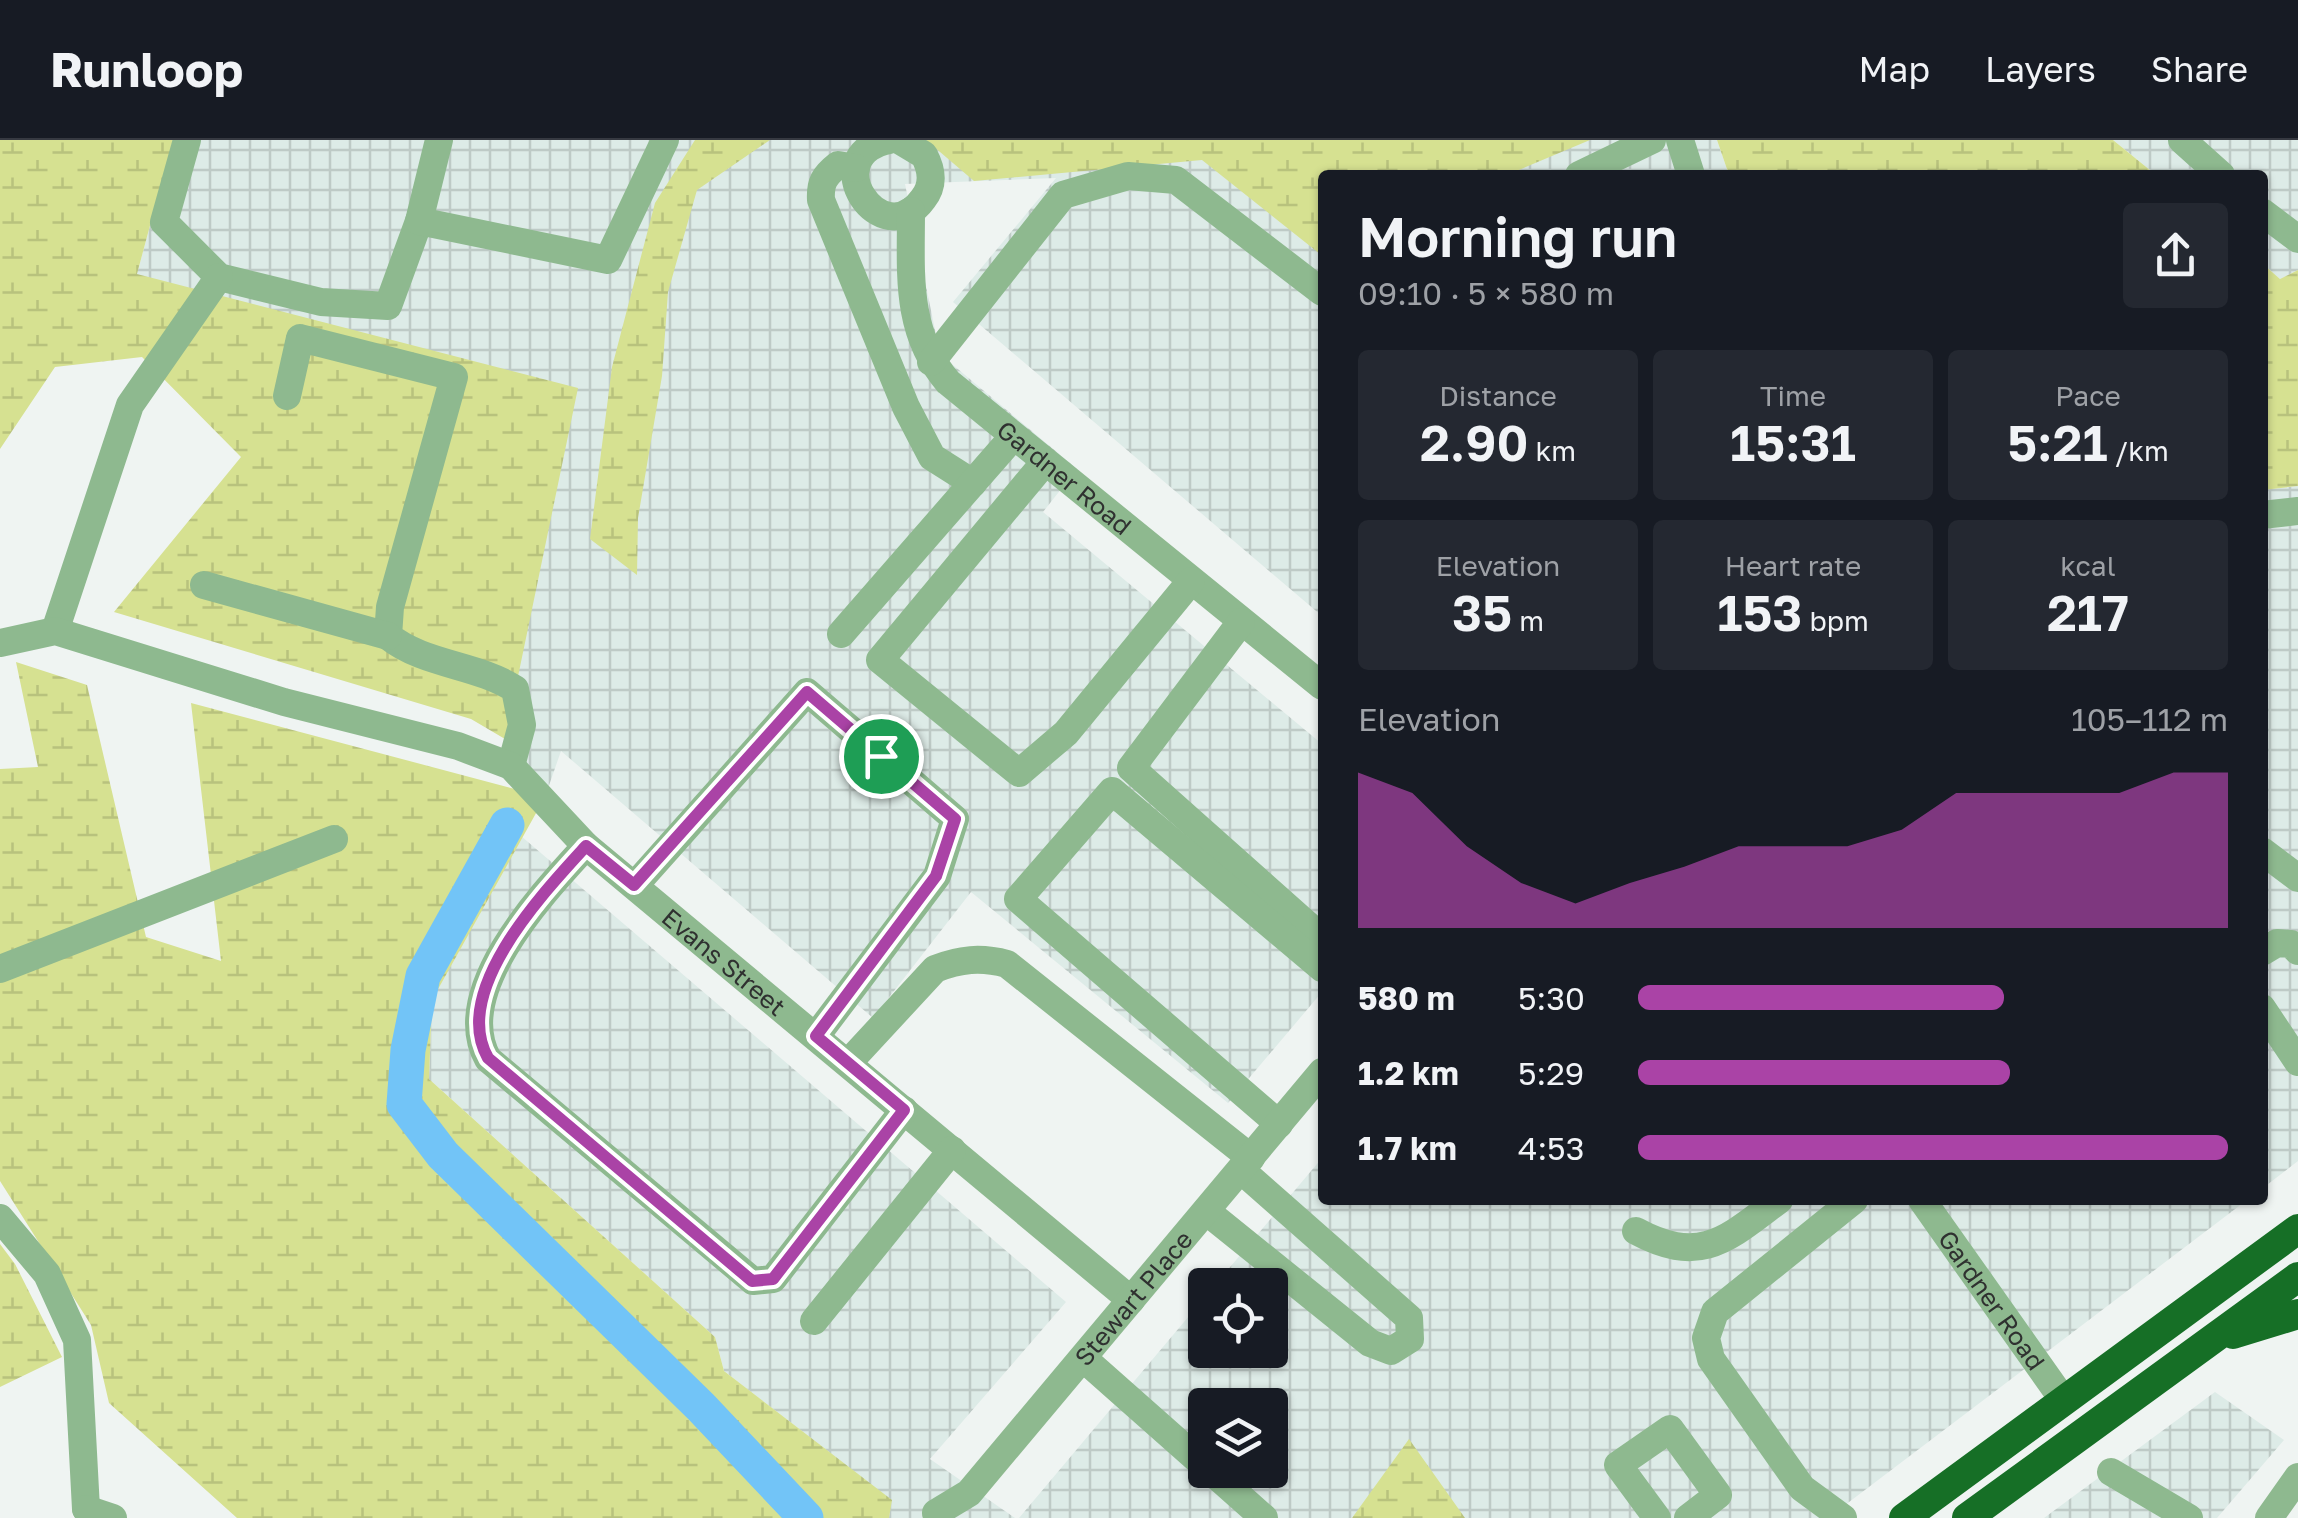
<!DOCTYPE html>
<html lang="en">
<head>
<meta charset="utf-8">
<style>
	body { margin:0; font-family:"Golos Text",sans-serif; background:#242831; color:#f1f3f6; height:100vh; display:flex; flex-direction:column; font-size:38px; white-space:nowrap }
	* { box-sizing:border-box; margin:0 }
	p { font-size:32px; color:#9ea1a6 }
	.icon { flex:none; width:55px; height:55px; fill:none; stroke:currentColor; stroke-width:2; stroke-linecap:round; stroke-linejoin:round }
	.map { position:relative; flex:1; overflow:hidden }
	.panel { position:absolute; left:1318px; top:30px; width:950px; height:1035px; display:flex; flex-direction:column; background:#171b24; border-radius:10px; box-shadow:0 2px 8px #0004 }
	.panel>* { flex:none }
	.fabs { position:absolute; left:1188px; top:1128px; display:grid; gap:20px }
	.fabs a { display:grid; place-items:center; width:100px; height:100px; border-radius:10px; background:#171b24; box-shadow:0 2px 8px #0004; font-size:50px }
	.pin { position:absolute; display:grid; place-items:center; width:85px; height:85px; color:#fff; margin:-42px; border:5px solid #fff; border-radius:50%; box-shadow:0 2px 10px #0007 }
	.round { display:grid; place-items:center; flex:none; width:105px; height:105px; border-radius:10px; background:#242831 }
	.head { display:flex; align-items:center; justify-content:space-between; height:170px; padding:0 40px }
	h1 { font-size:55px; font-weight:600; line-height:75px }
	.figures { display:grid; grid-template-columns:repeat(3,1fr); gap:15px; height:170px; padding:10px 40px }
	.figures div { display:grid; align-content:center; border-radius:10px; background:#242831; text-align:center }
	.figures b { font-size:50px; font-weight:600 }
	.figures small { font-size:28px; font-weight:400 }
	.figures p { font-size:28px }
	.chart { height:280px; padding:20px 40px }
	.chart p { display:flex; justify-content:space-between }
	.chart svg { width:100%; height:180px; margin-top:10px; fill:#aa43a6; opacity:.7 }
	ul { padding:0 40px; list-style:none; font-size:32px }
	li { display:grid; grid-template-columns:160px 120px 1fr; align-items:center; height:75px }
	li i { height:25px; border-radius:12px; background:#aa43a6 }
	header { display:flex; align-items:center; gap:60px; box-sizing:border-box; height:140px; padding:0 50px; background:#171b24; border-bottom:2px solid #363941 }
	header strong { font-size:48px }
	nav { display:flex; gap:55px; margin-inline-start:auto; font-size:35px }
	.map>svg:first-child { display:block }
</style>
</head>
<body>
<header>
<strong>Runloop</strong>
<nav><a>Map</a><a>Layers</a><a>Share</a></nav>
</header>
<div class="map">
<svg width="2298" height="1378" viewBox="0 0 2298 1378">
	<defs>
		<pattern id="industrial-grid" width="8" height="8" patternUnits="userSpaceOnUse" patternTransform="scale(2.5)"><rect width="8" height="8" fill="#ddebe7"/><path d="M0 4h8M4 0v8" fill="none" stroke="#becac6"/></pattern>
		<pattern id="wetland-marsh" width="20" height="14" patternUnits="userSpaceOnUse" patternTransform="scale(2.5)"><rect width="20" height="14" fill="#d6e191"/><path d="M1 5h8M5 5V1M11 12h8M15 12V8" fill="none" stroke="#b8c27d"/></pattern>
	</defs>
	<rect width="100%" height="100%" fill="#eff4f2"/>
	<path fill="url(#industrial-grid)" fill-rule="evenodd" d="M173 0H1717L1729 35H1322V476L953 162 1056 38 905 44 940 214 1077 329 1043 372 1322 604V852L1228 963 971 752 873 878 561 611 545 657 505 599 137 134Z
		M2113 0H2298V130L2280 139 2263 124 2262 35H2156Z
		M2298 346V1021L2263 1048 2262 350Z
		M521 696 1066 1162 930 1319 1015 1378H889L891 1360 724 1231 715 1197 429 939 432 860Z
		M1322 1018V1060H2247L1828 1378H1019L1205 1157V1210H1270V1145H1215ZM1205 1265H1270V1330H1205Z
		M2215 1252 2284 1300 2217 1378H2044Z"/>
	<path fill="url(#wetland-marsh)" d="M0 0H173L137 134 578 248 505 599 471 579 114 472 241 317 142 217 55 227 0 309Z
		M695 0H770L697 50 668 152 662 236 638 378 637 435 590 399 612 227 655 63Z
		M926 0H1590L1507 35H1322L1320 114 1202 20 974 41Z
		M1717 0H2113L2156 35H1729Z
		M2263 124 2280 139 2298 130V346L2263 350Z
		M16 522 87 545 146 797 221 821 191 563 545 657 432 860 429 939 715 1197 724 1231 892 1360 889 1378H237L109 1263 91 1185 0 1041V629L38 627Z
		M0 1104 15 1124 62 1217 0 1247Z
		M1409 1299 1465 1378H1352Z"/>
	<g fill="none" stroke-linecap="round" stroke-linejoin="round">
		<path stroke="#72c4f7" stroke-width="35" d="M507 685 423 836 408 910 404 964 443 1015 701 1267 806 1378"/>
		<g stroke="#8eb98f" stroke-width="28">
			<path d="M187 0 164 82 219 137 321 162 388 166 419 81"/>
			<path d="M439 0 419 81 608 120 665 0"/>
			<path d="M889 0C814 16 882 116 923 59 934 45 932 30 924 15L899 0"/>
			<path d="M1680 0 1691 35"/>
			<path d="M2182 0 2221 35"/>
			<path d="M856 28 838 25C824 36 820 43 821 60L906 267 932 317 973 343"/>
			<path d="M1579 35 1652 0"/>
			<path id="s1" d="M911 71C911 134 905 192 948 242L1322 546"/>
			<path d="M2262 72 2298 99"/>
			<path d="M931 222 1063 55 1128 36 1176 40 1322 152"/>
			<path d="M287 256 300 198 454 237 390 467 388 496C424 525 476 524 515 549L522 585 511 626"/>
			<path d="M1044 323 880 520 1019 633 1066 593 1191 441"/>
			<path d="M2262 375 2298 371"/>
			<path d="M204 445 388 496"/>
			<path d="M1241 482 1131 628 1322 798"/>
			<path d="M55 491 130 265 219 137"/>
			<path d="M841 494 1012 298"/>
			<path id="s2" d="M0 503 55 491 284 562 458 606 511 626 586 706 1131 1160"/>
			<path d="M586 706C543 753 450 851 488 919L753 1141 773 1139 904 970"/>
			<path d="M2262 711 2298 738"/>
			<path d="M635 745 807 552 955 679 937 736 816 896"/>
			<path d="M2262 812 2277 803 2291 804 2298 811"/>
			<path d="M0 829 334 699"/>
			<path d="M2262 868 2298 922"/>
			<path d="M848 923 935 829C960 819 981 817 1007 824L1251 1018"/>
			<path d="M1279 984 1018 759 1112 651 1322 828"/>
			<path id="s3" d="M1922 1060 2064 1261"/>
			<path d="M1206 1071 1370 1203 1391 1211 1410 1199 1409 1178 1241 1030"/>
			<path d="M0 1078 47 1134 77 1200 86 1369"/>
			<path d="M1636 1091C1701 1126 1727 1099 1779 1060"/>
			<path d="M814 1181 952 1010"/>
			<path d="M1083 1218 1205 1326"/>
			<path d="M1210 1330 1264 1378"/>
			<path d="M2111 1332 2189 1378"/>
			<path d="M86 1369 113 1378"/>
			<path id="s4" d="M940 1378 936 1373 969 1353 1322 932"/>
			<path d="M1657 1378 1618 1325 1670 1289 1718 1355 1688 1378"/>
			<path d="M1843 1378 1802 1348 1711 1219 1706 1198 1715 1172 1854 1060"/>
			<path d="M2269 1378 2298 1337"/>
		</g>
		<path stroke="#166f26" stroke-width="30" d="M2233 1194 2298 1174
			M1904 1378 2298 1089
			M1967 1378 2298 1137"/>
	</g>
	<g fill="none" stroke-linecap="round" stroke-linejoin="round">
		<g stroke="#fff" stroke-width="20">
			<path id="route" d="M807 552 955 679 936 736 816 896 904 970 773 1139 752 1141 488 918C450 851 543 753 586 706L634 745Z"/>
		</g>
		<use href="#route" stroke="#aa43a6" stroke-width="12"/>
	</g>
	<g text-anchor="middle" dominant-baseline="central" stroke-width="10" stroke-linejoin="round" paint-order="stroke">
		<g font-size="25" fill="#2f3130" stroke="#fff">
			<text stroke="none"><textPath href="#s1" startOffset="330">Gardner Road</textPath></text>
			<text stroke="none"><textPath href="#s2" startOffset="822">Evans Street</textPath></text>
			<text stroke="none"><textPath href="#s4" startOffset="300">Stewart Place</textPath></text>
			<text stroke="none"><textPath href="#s3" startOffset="122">Gardner Road</textPath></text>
		</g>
	</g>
</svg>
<div class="fabs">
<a><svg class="icon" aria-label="locate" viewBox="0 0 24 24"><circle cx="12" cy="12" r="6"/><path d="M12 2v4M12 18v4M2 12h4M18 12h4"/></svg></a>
<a><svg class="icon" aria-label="layers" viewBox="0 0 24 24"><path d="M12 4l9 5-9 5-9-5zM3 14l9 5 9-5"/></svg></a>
</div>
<div class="pin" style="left:881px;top:616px;background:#1e9e55"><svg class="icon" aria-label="arrive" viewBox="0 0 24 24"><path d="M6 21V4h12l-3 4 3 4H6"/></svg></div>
<section class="panel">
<div class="head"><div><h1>Morning run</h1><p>09:10 · 5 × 580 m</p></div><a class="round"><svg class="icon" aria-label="share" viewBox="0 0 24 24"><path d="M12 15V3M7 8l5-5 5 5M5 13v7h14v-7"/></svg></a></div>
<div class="figures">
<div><p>Distance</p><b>2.90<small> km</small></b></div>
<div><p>Time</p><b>15:31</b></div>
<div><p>Pace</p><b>5:21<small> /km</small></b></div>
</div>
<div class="figures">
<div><p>Elevation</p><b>35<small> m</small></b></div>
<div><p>Heart rate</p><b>153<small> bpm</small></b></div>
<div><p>kcal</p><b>217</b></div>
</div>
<div class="chart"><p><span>Elevation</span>105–112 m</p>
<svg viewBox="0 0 160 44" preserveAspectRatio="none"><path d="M0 44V6L10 11L20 24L30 33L40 38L50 33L60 29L70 24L80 24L90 24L100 20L110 11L120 11L130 11L140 11L150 6L160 6V44z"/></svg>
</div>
<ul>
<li><b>580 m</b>5:30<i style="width:62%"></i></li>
<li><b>1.2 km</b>5:29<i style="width:63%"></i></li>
<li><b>1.7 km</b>4:53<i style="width:100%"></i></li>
</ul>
</section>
</div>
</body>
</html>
